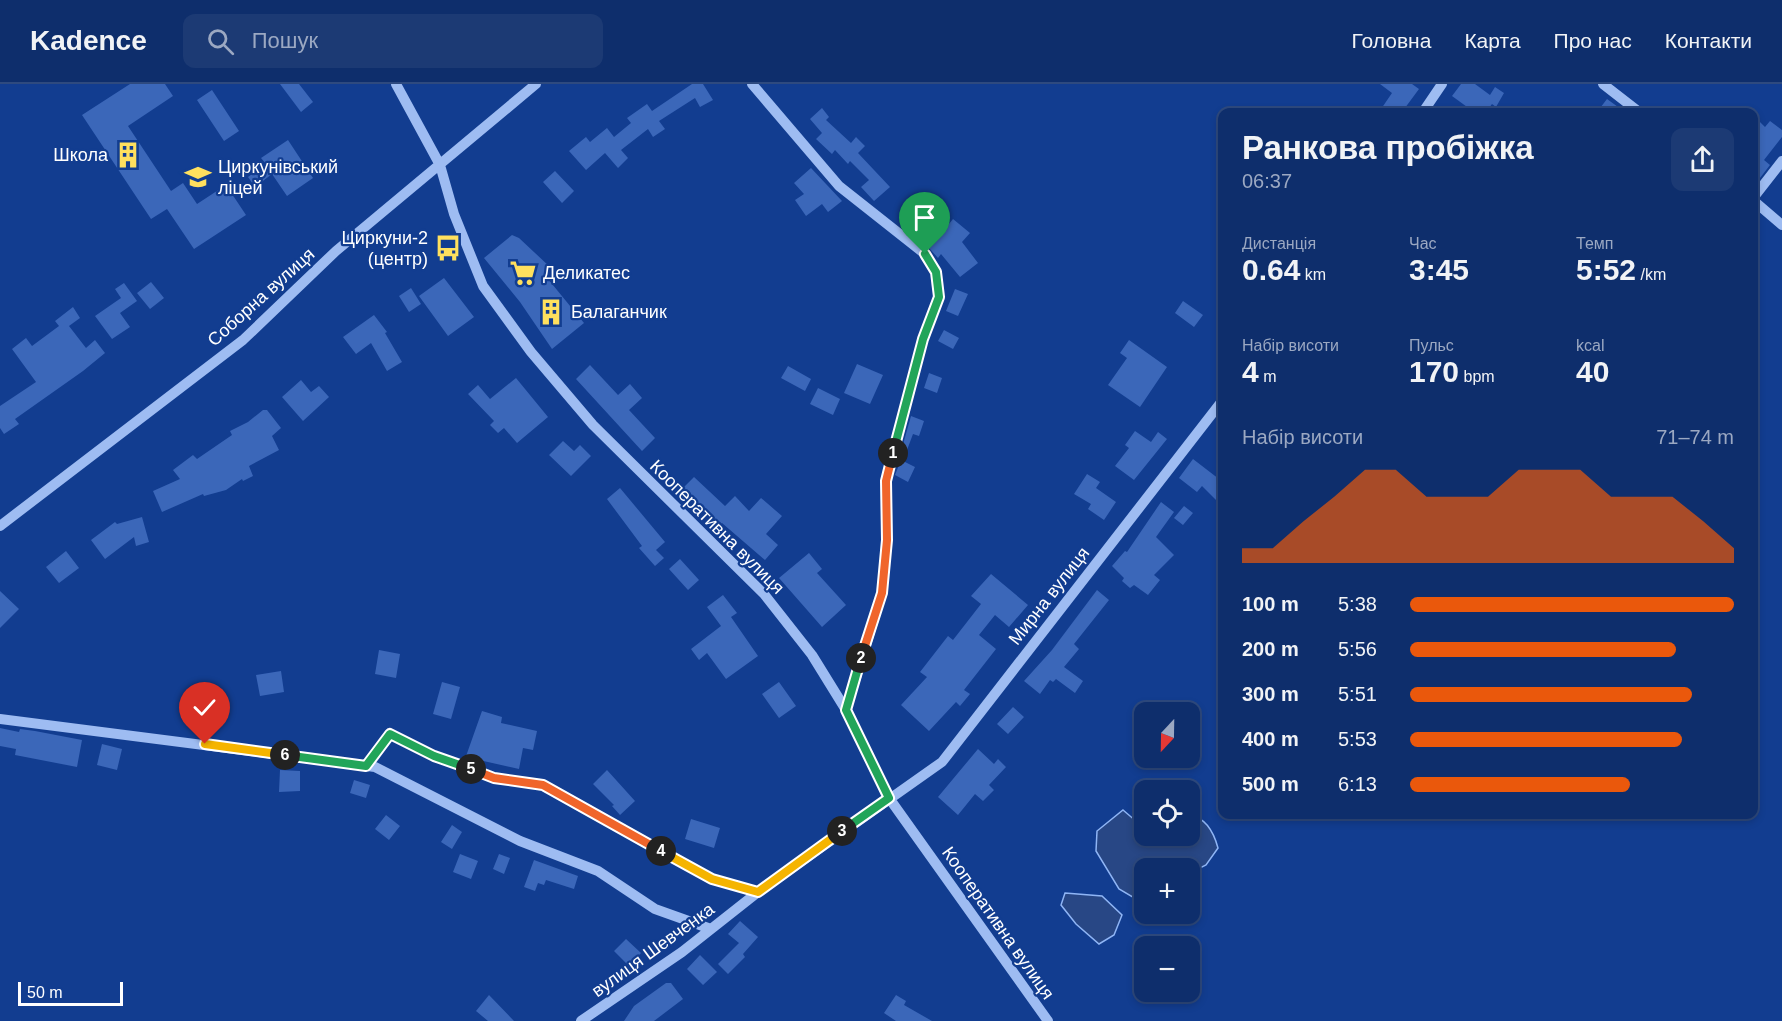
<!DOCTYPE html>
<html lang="uk">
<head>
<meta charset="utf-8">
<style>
	body { margin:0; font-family:Helvetica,sans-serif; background:#1c3a74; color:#f1f3f6; height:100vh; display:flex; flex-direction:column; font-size:22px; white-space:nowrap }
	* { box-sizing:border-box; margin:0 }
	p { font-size:20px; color:#9ba8c2 }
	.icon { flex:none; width:33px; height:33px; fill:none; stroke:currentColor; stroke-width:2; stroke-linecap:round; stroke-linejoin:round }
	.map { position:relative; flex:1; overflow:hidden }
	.side { position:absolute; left:1218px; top:24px; width:540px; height:711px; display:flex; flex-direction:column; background:#0e2e6c; border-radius:12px; box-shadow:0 3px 9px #0003,0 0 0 2px #2e4a7f }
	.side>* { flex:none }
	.needle { width:39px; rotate:202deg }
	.controls { position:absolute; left:1134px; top:618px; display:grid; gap:12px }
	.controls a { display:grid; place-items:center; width:66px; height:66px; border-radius:12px; background:#0e2e6c; box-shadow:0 3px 9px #0003,0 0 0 2px #2e4a7f; font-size:30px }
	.scale { position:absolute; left:18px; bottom:15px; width:105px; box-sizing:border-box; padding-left:6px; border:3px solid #fff; border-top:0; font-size:16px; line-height:21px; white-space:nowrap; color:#fff; -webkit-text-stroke:4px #123d90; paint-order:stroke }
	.pin { position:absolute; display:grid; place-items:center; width:51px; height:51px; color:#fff; margin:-62px -26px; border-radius:50% 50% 50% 0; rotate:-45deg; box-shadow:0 0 6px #0007 }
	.pin .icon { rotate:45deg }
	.km { position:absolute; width:30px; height:30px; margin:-15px; border-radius:50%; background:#222; color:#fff; font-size:16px; line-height:30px; text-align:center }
	.round { display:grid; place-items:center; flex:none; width:63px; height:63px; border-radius:12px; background:#1c3a74 }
	.head { display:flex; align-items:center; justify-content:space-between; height:102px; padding:0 24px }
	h1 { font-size:33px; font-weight:600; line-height:45px }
	.stats { display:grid; grid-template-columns:repeat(3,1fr); gap:9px; height:102px; padding:6px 24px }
	.stats div { display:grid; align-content:center }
	.stats b { font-size:30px; font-weight:600 }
	.stats small { font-size:16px; font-weight:400 }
	.stats p { font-size:16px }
	.chart { height:168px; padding:12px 24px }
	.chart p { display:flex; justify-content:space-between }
	.chart svg { width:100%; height:108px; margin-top:6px; fill:#ea580c; opacity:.7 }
	ul { padding:0 24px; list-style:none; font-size:20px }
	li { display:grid; grid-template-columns:96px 72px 1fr; align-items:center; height:45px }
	li i { height:15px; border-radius:8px; background:#ea580c }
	header { display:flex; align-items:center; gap:36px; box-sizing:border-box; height:84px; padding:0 30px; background:#0e2e6c; border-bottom:2px solid #2e4a7f }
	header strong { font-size:28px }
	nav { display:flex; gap:33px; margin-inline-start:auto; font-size:21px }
	.search { width:420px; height:54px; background:#1c3a74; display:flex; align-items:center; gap:15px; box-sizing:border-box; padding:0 21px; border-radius:12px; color:#9ba8c2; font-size:22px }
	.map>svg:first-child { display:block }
</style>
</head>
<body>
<header>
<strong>Kadence</strong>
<div class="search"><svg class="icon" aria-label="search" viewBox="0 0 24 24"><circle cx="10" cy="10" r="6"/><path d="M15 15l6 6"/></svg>Пошук</div>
<nav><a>Головна</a><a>Карта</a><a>Про нас</a><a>Контакти</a></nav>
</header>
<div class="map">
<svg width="1782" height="937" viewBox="0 0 1782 937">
	<rect width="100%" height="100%" fill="#123d90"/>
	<path fill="#284785" stroke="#8fb5f5" stroke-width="1.5" d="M1123 726 1144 744V752H1154L1160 756 1161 752H1190V731C1206 734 1214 749 1218 764L1206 781 1192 788 1190 784 1179 780 1176 784H1144V813L1136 815 1119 805 1096 767 1097 747Z
		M1065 809 1102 812 1122 831 1114 851 1099 860 1076 840 1061 821Z"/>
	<path fill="#3b67b9" d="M130 0H165L173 12 128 42 171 107 183 99 197 120 226 101 246 131 194 165 167 125 151 135 82 31Z
		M280 0H299L313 18 301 28Z
		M692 0H703L713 16 700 23 695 14 659 37 665 45 653 53 648 45 621 66 628 74 618 84 605 69 586 86 569 67 586 53 590 58 607 44 614 53 631 39 627 34 647 20 652 27Z
		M1380 0H1412L1419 5 1402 28H1379L1392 9Z
		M1461 0H1475L1490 11 1495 3 1504 9 1496 23 1492 20 1486 28H1474L1452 12Z
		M212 6 239 47 224 57 197 16Z
		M1607 15 1625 28H1597Z
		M822 24 829 33 826 36 851 59 856 53 865 62 858 69 890 103 874 117 861 103 869 96 850 77 848 80 835 66 832 70 816 55 822 49 810 35Z
		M1754 32 1765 43 1770 37 1782 46V53L1764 76 1770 81 1760 94 1754 91Z
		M288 56 313 94 287 112 272 90 255 103 248 93 266 80 261 74Z
		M811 84 842 117 828 128 822 120 806 132 795 116 804 110 794 99Z
		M555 87 574 107 562 119 543 98Z
		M918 130 943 147 953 135 970 149 962 158 978 179 960 193 941 170 938 174 928 163 930 162 907 146Z
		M512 151 519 154 550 183 548 195 584 239 552 265 520 218 484 174Z
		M444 194 474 233 448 252 419 212Z
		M151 198 164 214 150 225 137 209Z
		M124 199 137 217 120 229 130 243 112 255 95 232 121 214 115 205Z
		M411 204 421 220 409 228 399 212Z
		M955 205 968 210 958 232 946 227Z
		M1183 217 1203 231 1194 243 1175 229Z
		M73 223 80 234 69 242 86 264 95 256 105 269 83 287 15 335 19 340 4 350 0 344V322L36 298 12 265 26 254 32 262 59 242 55 237Z
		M374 231 387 248 385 249 402 278 387 287 371 259 356 270 343 253Z
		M944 246 959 254 953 265 938 257Z
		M1129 256 1167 283 1140 323 1108 301 1127 274 1120 269Z
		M857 280 883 291 870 320 844 309Z
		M590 281 618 311 630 300 642 314 629 326 655 354 642 367 576 295Z
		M788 282 811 295 805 307 781 294Z
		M929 289 942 294 937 309 924 304Z
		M516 294 548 333 517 359 504 344 498 349 490 341 494 337 468 310 478 301 490 315Z
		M301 296 311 308 319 302 329 313 303 337 282 313Z
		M818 304 840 315 833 331 810 320Z
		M263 326H267L281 344 272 352 279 366 249 382 253 392 243 397 242 395 226 406 204 412 203 410 162 428 153 407 180 395 173 386 193 371 197 375 232 351 230 347 248 338Z
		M911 332 924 337 919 352 913 350 907 366 902 364Z
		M1135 347 1151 358 1158 348 1167 355 1134 396 1115 382 1129 364 1125 361Z
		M563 357 574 367 580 361 591 372 571 392 549 371Z
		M1193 375 1219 395 1217 398 1222 404V422L1202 402 1197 408 1179 394Z
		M901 376 915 383 908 398 895 391Z
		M1087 390 1100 398 1096 404 1116 418 1104 436 1088 425 1091 420 1074 410Z
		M694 393 725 422 735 412 749 427 761 414 782 432 766 450 778 461 765 476 722 439 718 444 682 405Z
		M620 404 665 458 656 466 664 474 655 482 639 464 642 462 607 415Z
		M1161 418 1174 428 1156 453 1174 471 1154 491 1160 496 1148 511 1134 501 1130 504 1122 497 1124 494 1112 482 1125 467 1127 468Z
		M1184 422 1193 429 1183 441 1174 434Z
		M142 433 149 458 136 462 134 453 105 475 91 456 115 438 117 440Z
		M66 467 79 484 59 499 46 483Z
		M809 469 822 485 817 489 846 521 822 543 779 494Z
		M680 475 699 496 688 506 669 485Z
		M991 490 1028 521 1009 543 995 531 979 551 996 565 964 606 970 610 960 622 956 618 929 647 901 621 927 593 920 588 948 552 953 556 981 520 971 512Z
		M1097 506 1109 516 1074 560 1079 565 1064 583 1083 597 1075 609 1056 595 1053 598 1050 596 1040 610 1024 597 1052 566Z
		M0 507 19 525 0 544Z
		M723 511 737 529 731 533 758 572 726 595 707 569 699 576 691 565 721 542 707 523Z
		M379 566 400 570 396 594 375 590Z
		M281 587 284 608 260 612 256 591Z
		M442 598 460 603 451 635 433 630Z
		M779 598 796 622 779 634 762 610Z
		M1013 623 1024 633 1008 650 997 640Z
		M482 627 502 633 501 639 537 647 533 666 523 664 519 685 479 676 478 680 465 675Z
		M0 644 19 648 20 645 35 647 82 656 77 683 15 671 16 665 0 662Z
		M102 660 122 665 117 686 97 681Z
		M978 665 994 680 998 675 1006 683 989 701 994 706 983 717 975 710 958 731 938 713Z
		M280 686 300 687V707L279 708Z
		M607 686 635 717 620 731 612 722 614 721 593 700Z
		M354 696 370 701 366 714 350 709Z
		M386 731 400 742 389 756 375 745Z
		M691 735 720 744 714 764 685 755Z
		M452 741 462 748 452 765 441 758Z
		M460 770 478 777 471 795 453 788Z
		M499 770 510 774 504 790 493 785Z
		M534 776 578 792 574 805 546 796 544 801 538 799 535 807 524 803Z
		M740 837 758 853 743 870 745 873 728 890 718 880 739 859 728 850Z
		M626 855 641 869 629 882 614 867Z
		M700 871 717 888 703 901 687 885Z
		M666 899H671L683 915 654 937H624L634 922Z
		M489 911 514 937H488L476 927Z
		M896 911 906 917 904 921 932 937H896L884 929Z"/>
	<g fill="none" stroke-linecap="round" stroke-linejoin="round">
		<path stroke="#9ebcf2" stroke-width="10" d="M396 0 440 81 454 130 483 202 531 268 593 341 764 510 812 571 846 626 889 714 1048 937
			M752 0 839 102 925 170 936 188 939 213 923 256 886 397 887 456 882 509 846 626
			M1603 0 1639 28
			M1423 28 1442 0
			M1754 113 1782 77
			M1754 117 1782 141
			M0 442 243 256 336 167 536 0
			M0 635 375 683 520 757 598 787 655 825 711 845
			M366 682 390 650 434 672 494 694 543 701 712 795 758 808
			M581 937 682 868 758 808 942 678 1222 317"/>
	</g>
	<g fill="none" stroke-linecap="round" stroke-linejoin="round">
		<g stroke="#fff" stroke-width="12">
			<path id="split-1" d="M893 369 923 255 939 213 936 188 925 170"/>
		</g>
		<g stroke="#fff" stroke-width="12">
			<path id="split-2" d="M861 574 882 509 887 456 886 397 893 369"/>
		</g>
		<g stroke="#fff" stroke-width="12">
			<path id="split-3" d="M842 747 889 714 846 626 861 574"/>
		</g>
		<g stroke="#fff" stroke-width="12">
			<path id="split-4" d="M661 767 712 795 758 808 842 747"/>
		</g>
		<g stroke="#fff" stroke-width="12">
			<path id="split-5" d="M471 685 494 694 543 701 661 767"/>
		</g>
		<g stroke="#fff" stroke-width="12">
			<path id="split-6" d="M285 671 366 682 390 650 434 672 471 685"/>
		</g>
		<g stroke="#fff" stroke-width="12">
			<path id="split-7" d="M205 660 285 671"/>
		</g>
		<use href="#split-1" stroke="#22a559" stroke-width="8"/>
		<use href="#split-2" stroke="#f0652b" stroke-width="8"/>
		<use href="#split-3" stroke="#22a559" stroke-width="8"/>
		<use href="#split-4" stroke="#f5b400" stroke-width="8"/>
		<use href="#split-5" stroke="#f0652b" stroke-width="8"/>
		<use href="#split-6" stroke="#22a559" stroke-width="8"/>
		<use href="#split-7" stroke="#f5b400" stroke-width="8"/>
	</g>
	<defs>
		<g id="building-bare" transform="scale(2.07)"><path d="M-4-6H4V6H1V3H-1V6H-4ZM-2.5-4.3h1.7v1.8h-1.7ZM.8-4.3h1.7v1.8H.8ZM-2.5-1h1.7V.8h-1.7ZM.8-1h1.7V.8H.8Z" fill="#ffe05e" stroke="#123d90" stroke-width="2.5" paint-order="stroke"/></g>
		<g id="school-bare" transform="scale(2.07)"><path d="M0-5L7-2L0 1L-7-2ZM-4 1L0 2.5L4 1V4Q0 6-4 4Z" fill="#ffe05e" stroke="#123d90" stroke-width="2.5" paint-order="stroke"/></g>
		<g id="bus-bare" transform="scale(2.07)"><path d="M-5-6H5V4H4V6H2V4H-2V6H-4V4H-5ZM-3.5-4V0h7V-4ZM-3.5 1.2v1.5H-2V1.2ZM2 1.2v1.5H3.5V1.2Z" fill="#ffe05e" stroke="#123d90" stroke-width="2.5" paint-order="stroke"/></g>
		<g id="supermarket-bare" transform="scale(2.07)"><path d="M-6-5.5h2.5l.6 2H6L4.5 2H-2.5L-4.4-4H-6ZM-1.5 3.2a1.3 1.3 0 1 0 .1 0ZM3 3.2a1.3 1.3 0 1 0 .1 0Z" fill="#ffe05e" stroke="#123d90" stroke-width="2.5" paint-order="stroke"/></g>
	</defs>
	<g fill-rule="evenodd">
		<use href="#building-bare" x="128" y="71"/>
		<use href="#school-bare" x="198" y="93"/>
		<use href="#bus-bare" x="448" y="164"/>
		<use href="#supermarket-bare" x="523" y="189"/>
		<use href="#building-bare" x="551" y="228"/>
	</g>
	<g text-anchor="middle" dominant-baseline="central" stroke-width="4.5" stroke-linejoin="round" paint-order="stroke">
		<g font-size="18" fill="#fff" stroke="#123d90" text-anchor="start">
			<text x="108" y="71" text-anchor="end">Школа</text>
			<text x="218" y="83">Циркунівський<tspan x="218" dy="21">ліцей</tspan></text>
			<text x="428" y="154" text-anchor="end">Циркуни-2<tspan x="428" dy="21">(центр)</tspan></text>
			<text x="543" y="189">Деликатес</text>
			<text x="571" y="228">Балаганчик</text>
		</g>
		<g font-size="18" fill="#fff" stroke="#123d90">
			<text transform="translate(261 213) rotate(-42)">Соборна вулиця</text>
			<text transform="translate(717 443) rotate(45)">Кооперативна вулиця</text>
			<text transform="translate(1049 512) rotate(-52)">Мирна вулиця</text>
			<text transform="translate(998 839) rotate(55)">Кооперативна вулиця</text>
			<text transform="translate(653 866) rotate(-36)">вулиця Шевченка</text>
		</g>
	</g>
</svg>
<div class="controls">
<a><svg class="needle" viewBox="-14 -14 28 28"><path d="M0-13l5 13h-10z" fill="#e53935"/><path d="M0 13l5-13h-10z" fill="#9ba8c2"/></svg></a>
<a><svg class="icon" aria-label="locate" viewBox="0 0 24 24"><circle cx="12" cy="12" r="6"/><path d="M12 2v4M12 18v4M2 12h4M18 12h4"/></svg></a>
<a>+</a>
<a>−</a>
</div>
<div class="scale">50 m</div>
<div class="pin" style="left:925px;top:170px;background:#1e9e55"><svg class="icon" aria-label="arrive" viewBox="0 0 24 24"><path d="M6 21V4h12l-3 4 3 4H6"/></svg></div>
<div class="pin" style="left:205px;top:660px;background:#d93025"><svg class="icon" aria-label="check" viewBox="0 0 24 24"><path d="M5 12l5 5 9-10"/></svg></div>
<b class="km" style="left:893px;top:369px">1</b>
<b class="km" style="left:861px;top:574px">2</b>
<b class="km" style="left:842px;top:747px">3</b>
<b class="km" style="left:661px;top:767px">4</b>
<b class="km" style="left:471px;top:685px">5</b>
<b class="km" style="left:285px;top:671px">6</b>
<section class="side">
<div class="head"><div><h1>Ранкова пробіжка</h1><p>06:37</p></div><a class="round"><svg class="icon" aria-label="share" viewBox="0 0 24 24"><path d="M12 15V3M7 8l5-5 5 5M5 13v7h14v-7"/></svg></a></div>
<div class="stats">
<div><p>Дистанція</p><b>0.64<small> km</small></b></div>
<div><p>Час</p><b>3:45</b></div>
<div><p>Темп</p><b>5:52<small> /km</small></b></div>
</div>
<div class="stats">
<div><p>Набір висоти</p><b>4<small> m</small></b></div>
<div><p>Пульс</p><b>170<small> bpm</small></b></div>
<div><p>kcal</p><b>40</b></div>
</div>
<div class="chart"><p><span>Набір висоти</span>71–74 m</p>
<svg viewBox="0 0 160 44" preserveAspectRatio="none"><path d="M0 44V38L10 38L20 27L30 17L40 6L50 6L60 17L70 17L80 17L90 6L100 6L110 6L120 17L130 17L140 17L150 27L160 38V44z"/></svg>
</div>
<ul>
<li><b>100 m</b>5:38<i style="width:100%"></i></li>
<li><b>200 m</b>5:56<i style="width:82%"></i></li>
<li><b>300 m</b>5:51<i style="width:87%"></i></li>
<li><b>400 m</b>5:53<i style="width:84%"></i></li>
<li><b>500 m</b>6:13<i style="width:68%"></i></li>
</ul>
</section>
</div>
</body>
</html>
